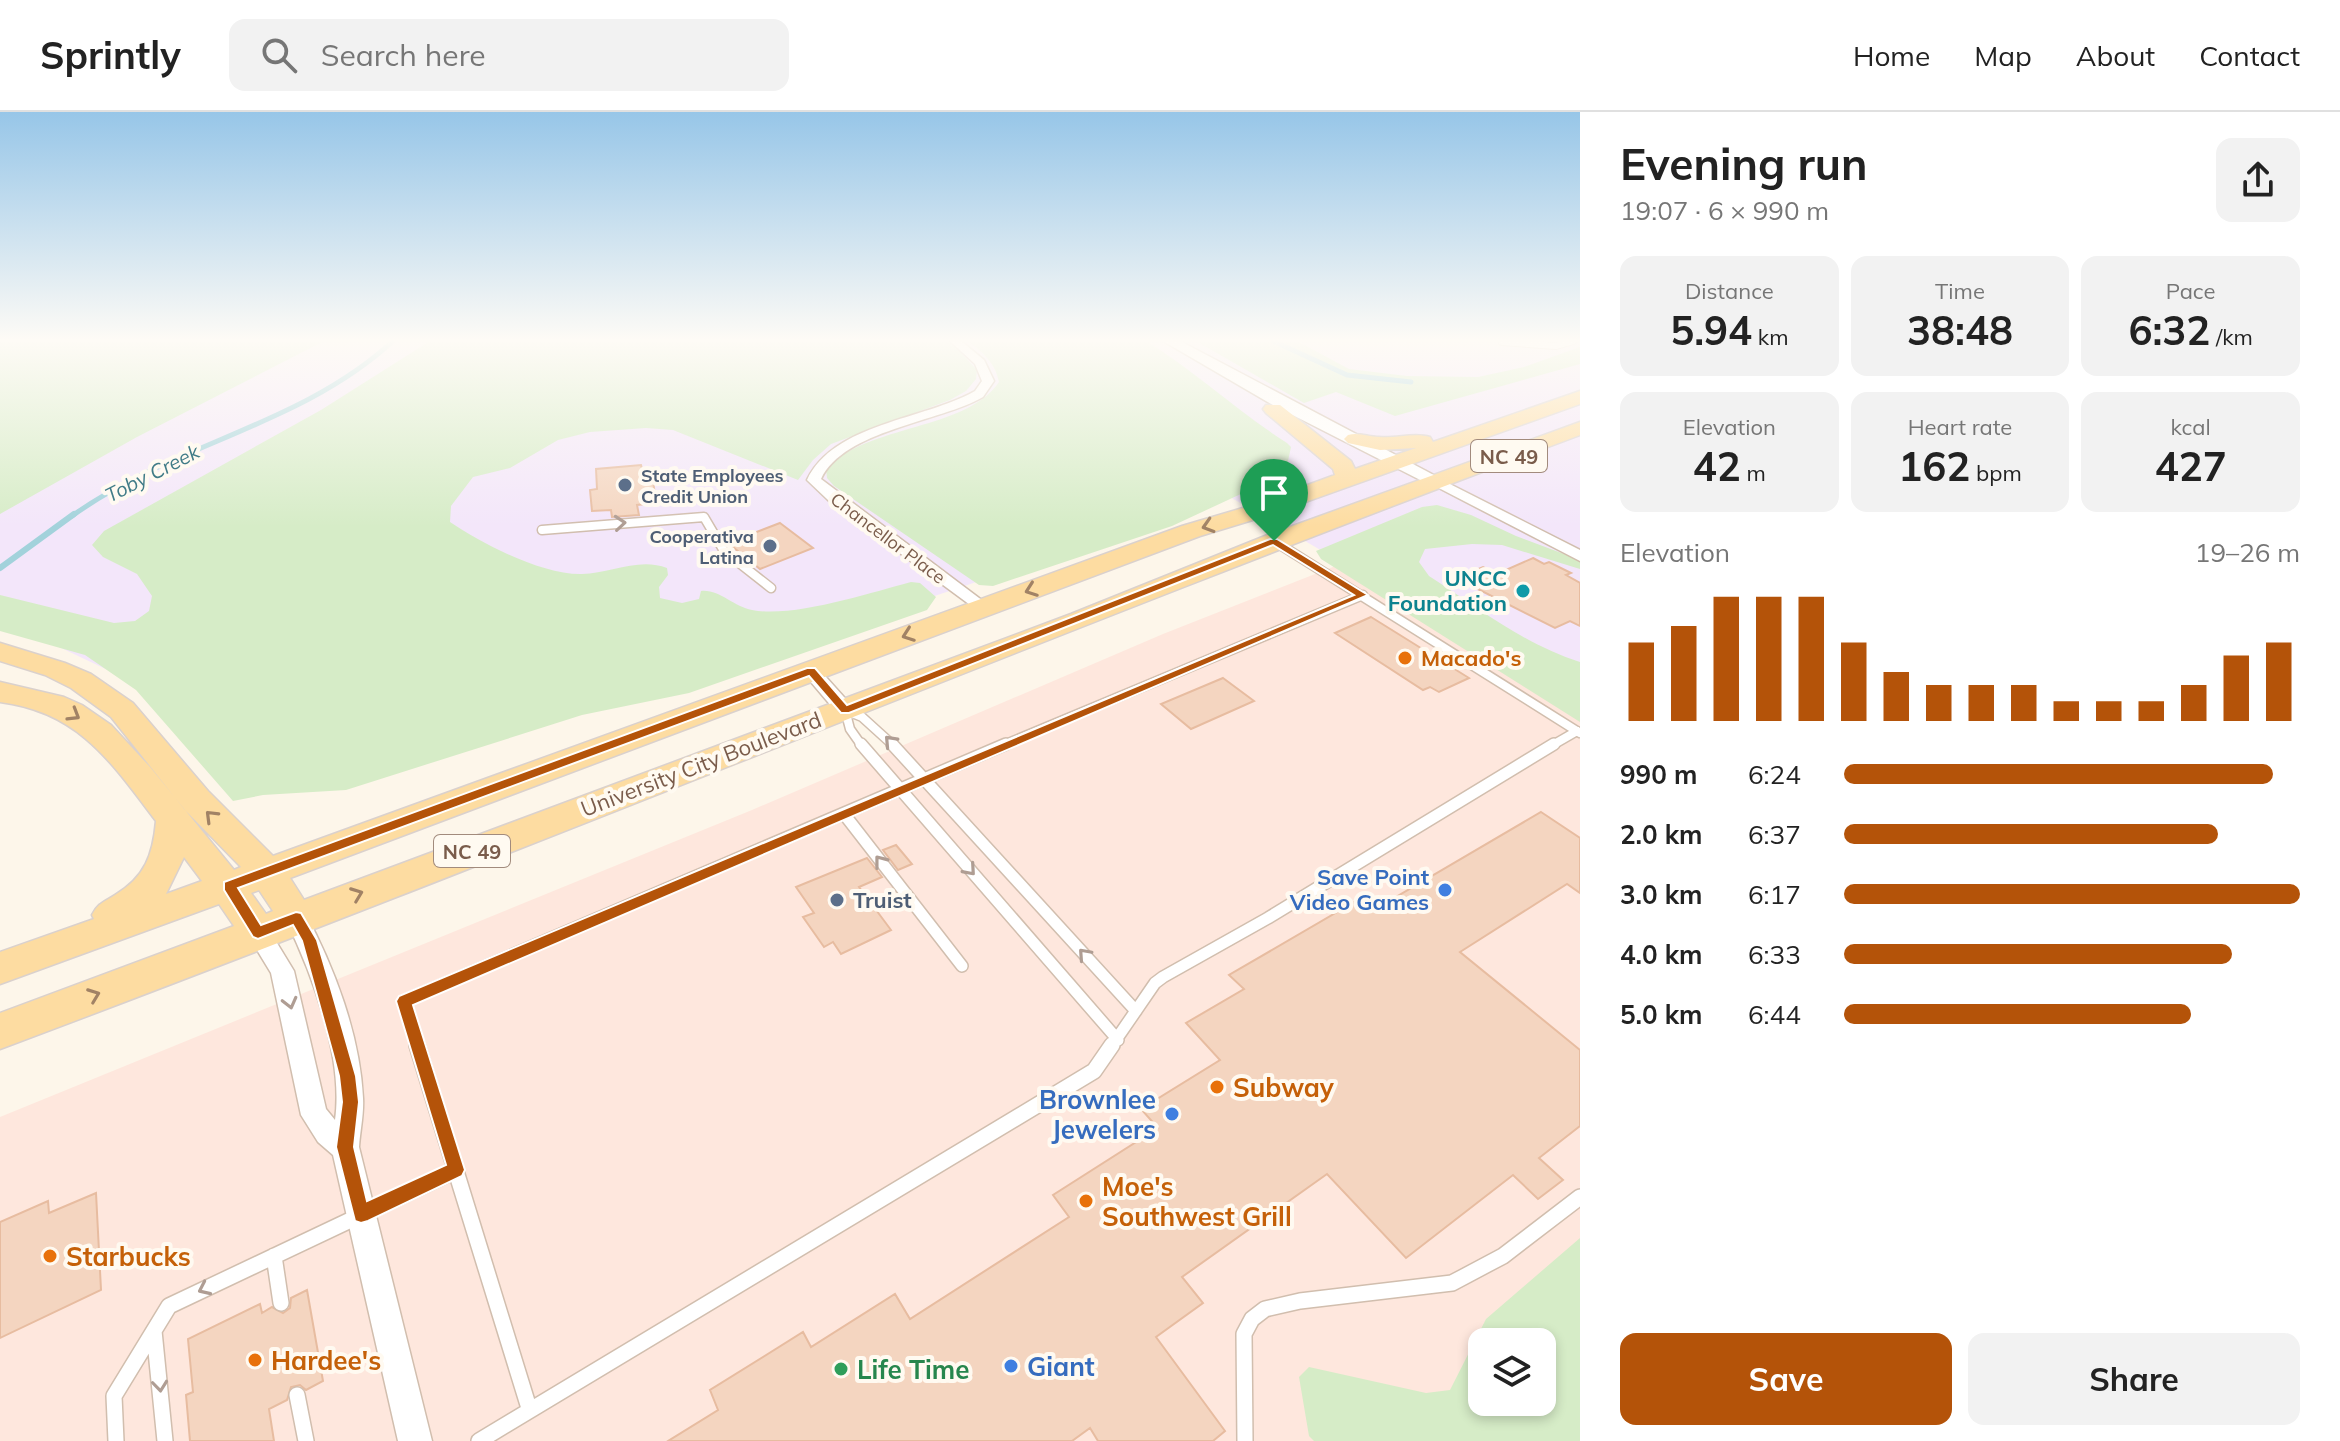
<!DOCTYPE html>
<html lang="en">
<head>
<meta charset="utf-8">
<style>
	body { margin:0; font-family:Mulish,sans-serif; background:#f2f2f2; color:#222; height:100vh; display:flex; flex-direction:column; font-size:30px; white-space:nowrap }
	* { box-sizing:border-box; margin:0 }
	p { font-size:26px; color:#767676 }
	.icon { flex:none; width:44px; height:44px; fill:none; stroke:currentColor; stroke-width:2; stroke-linecap:round; stroke-linejoin:round }
	.map { position:relative; flex:1; overflow:hidden }
	.panel { display:flex; flex-direction:column; background:#fff; width:760px }
	.panel>* { flex:none }
	.tools { position:absolute; left:1468px; top:1216px; display:grid; gap:16px }
	.tools a { display:grid; place-items:center; width:88px; height:88px; border-radius:16px; background:#fff; box-shadow:0 4px 12px #0003; font-size:40px }
	.pin { position:absolute; display:grid; place-items:center; width:68px; height:68px; color:#fff; margin:-82px -34px; border-radius:50% 50% 50% 0; rotate:-45deg; box-shadow:0 0 8px #0007 }
	.pin .icon { rotate:45deg }
	.round { display:grid; place-items:center; flex:none; width:84px; height:84px; border-radius:16px; background:#f2f2f2 }
	.overview { display:flex; align-items:center; justify-content:space-between; height:136px; padding:0 40px }
	h1 { font-size:44px; font-weight:700; line-height:60px }
	.stats { display:grid; grid-template-columns:repeat(3,1fr); gap:12px; height:136px; padding:8px 40px }
	.stats div { display:grid; align-content:center; border-radius:16px; background:#f2f2f2; text-align:center }
	.stats b { font-size:40px; font-weight:700 }
	.stats small { font-size:22px; font-weight:400 }
	.stats p { font-size:22px }
	.chart { height:224px; padding:16px 40px }
	.chart p { display:flex; justify-content:space-between }
	.chart svg { width:100%; height:144px; margin-top:8px; stroke:#b45309; stroke-width:6 }
	.button { display:flex; gap:16px; margin-top:auto; padding:16px 40px }
	.button a { flex:1; height:92px; border-radius:16px; background:#b45309; color:#fff; font-size:32px; font-weight:700; line-height:92px; text-align:center }
	.button a+a { background:#f2f2f2; color:#222 }
	ul { padding:0 40px; list-style:none; font-size:26px }
	li { display:grid; grid-template-columns:128px 96px 1fr; align-items:center; height:60px }
	li i { height:20px; border-radius:10px; background:#b45309 }
	header { display:flex; align-items:center; gap:48px; box-sizing:border-box; height:112px; padding:0 40px; background:#fff; border-bottom:2px solid #e0e0e0 }
	header strong { font-size:38px }
	nav { display:flex; gap:44px; margin-inline-start:auto; font-size:28px }
	.search { width:560px; height:72px; background:#f2f2f2; display:flex; align-items:center; gap:20px; box-sizing:border-box; padding:0 28px; border-radius:16px; color:#767676; font-size:30px }
	main { display:flex; flex:1; min-height:0 }
	.map>svg:first-child { display:block }
</style>
</head>
<body>
<header>
<strong>Sprintly</strong>
<div class="search"><svg class="icon" aria-label="search" viewBox="0 0 24 24"><circle cx="10" cy="10" r="6"/><path d="M15 15l6 6"/></svg>Search here</div>
<nav><a>Home</a><a>Map</a><a>About</a><a>Contact</a></nav>
</header>
<main>
<div class="map">
<svg width="1580" height="1329" viewBox="0 0 1580 1329">
	<rect width="100%" height="100%" fill="#fdf6ea"/>
	<path fill="#fee7dd" fill-rule="evenodd" d="M1343 451 1580 590V1329H0V1005L752 698 1163 522ZM1482 1230H1542V1290H1482Z"/>
	<path fill="#f3e6fa" d="M0 229H1580V590L1230 385 875 504 342 669 0 507Z"/>
	<path fill="#d6ecc7" fill-rule="evenodd" d="M0 229H324L137 325 0 402Z
		M430 229H950L977 258 976 267 966 279 950 288 831 332 813 348 798 368 673 318 646 316 590 320 558 328 510 356 473 365 451 394 450 410C483 432 542 463 582 462 610 461 640 445 667 456L668 463 659 475 660 486 682 491 699 487 701 479C719 477 734 495 752 498 794 506 869 481 911 470L920 471 936 485 927 498 689 581 582 603 346 678 263 683 233 689 136 578 85 543 0 519V483L114 511 135 509 149 499 152 484 137 462 103 445 92 433 104 419 321 298Z
		M968 229H1146C1195 259 1238 300 1287 331L1291 335 1288 349 1243 381 1172 414 993 474 979 473 834 374 827 366 826 357C867 312 966 319 999 270 995 250 983 241 968 229Z
		M1196 229H1297L1349 257 1407 264 1478 265 1524 255 1580 235V252L1395 304 1336 280 1304 291Z
		M1437 393 1471 403 1516 424 1580 448V457L1502 433 1472 432 1425 437 1419 450 1429 464C1477 495 1525 533 1580 550V610L1321 447 1316 439 1422 395Z
		M1580 1126V1329H1314L1309 1324 1299 1265 1309 1255 1426 1281 1450 1278 1486 1207ZM1482 1230H1542V1290H1482Z"/>
	<g fill="none" stroke-linecap="round" stroke-linejoin="round">
		<path stroke="#a2d2db" stroke-width="5" d="M1273 229 1347 263 1411 270
			M72 404C172 332 301 314 393 229"/>
		<path stroke="#a2d2db" stroke-width="6" d="M0 456 74 402"/>
	</g>
	<path fill="#f4d5c0" stroke="#e7bca0" stroke-width="2" d="M641 353 645 369 653 368 656 391 637 393 639 403 612 405 611 398 592 399 590 378 597 377 596 357Z
		M780 411 813 436 760 457 728 431Z
		M1533 446 1544 452 1549 450 1571 461 1566 463 1580 471V514L1570 509 1555 516 1456 466 1483 455 1497 462Z
		M1371 505 1469 566 1439 580 1430 575 1423 578 1335 521Z
		M1223 566 1254 589 1191 617 1161 592Z
		M1541 700 1580 726V781L1567 772 1460 840 1580 938V1014L1539 1046 1563 1068 1538 1087 1513 1063 1406 1146 1327 1062 1182 1165 1203 1191 1156 1225 1225 1319 1213 1329H1098L1090 1316 1072 1329H668L718 1298 710 1278 803 1220 811 1235 895 1182 910 1207 1069 1105 1053 1083 1158 1016 1141 997 1220 948 1186 911 1244 877 1229 863 1363 785 1377 796Z
		M896 733 912 752 898 758 883 738Z
		M867 746 882 765 859 775 891 818 841 842 833 830 824 835 803 805 814 801 796 775Z
		M96 1081 101 1178 0 1226V1110L48 1089 49 1101Z
		M307 1178 323 1269 306 1278 300 1273 291 1275 287 1288 269 1297 274 1329H190L186 1283 193 1280 188 1227 260 1192 262 1201 272 1195 283 1201 290 1196 291 1186Z"/>
	<g fill="none" stroke-linecap="round" stroke-linejoin="round">
		<g stroke="#d1beae" stroke-width="8">
			<path id="service-far3" d="M1502 230 1556 234 1573 229"/>
		</g>
		<g stroke="#d1beae" stroke-width="11">
			<path id="service-far2" d="M542 418 704 405 724 439 771 476
				M1274 429 1580 621
				M862 634 850 617 845 598 862 605 894 634
				M1001 634 1363 483
				M1551 634 1577 619"/>
		</g>
		<g stroke="#d1beae" stroke-width="14">
			<path id="service-far1" d="M861 632 1118 928
				M892 632 1136 899
				M844 702 962 854
				M418 935 404 889 1006 632
				M1111 935 1155 871 1163 865 1268 806 1554 632"/>
		</g>
		<g stroke="#d1beae" stroke-width="18">
			<path id="service" d="M417 933 529 1296
				M274 1144 281 1191
				M154 1219 165 1329
				M297 1283 306 1329
				M116 1329 114 1284 169 1194 456 1058
				M479 1329 1094 959 1112 933
				M1245 1329 1244 1222 1252 1207 1265 1197 1300 1189 1452 1171 1503 1144 1580 1085"/>
		</g>
		<g stroke="#d1beae" stroke-width="3">
			<path id="minor" d="M950 229H961L984 248 994 269 983 285C940 310 844 318 821 367L987 492 989 496 981 501 828 388 807 368C834 311 924 308 975 279L982 269 975 252Z
				M1438 366 1580 438V449L1433 373V367Z
				M811 553 817 555 852 594 854 598 852 602H838L805 563 802 559 805 555Z
				M296 797 304 799C334 854 360 923 363 986 364 1002 360 1019 359 1035L432 1329H398L333 1043 318 1030 301 1003 271 861 246 820 250 813 258 810 266 813 294 859 326 997 335 1008C344 946 312 861 285 806L288 799Z"/>
		</g>
		<g stroke="#d1beae" stroke-width="3">
			<path id="tertiary" d="M1163 229H1180L1447 370 1438 375 1432 374 1273 293Z"/>
		</g>
		<g stroke="#dad1cd" stroke-width="3">
			<path id="primary" d="M1580 279V292L1269 403 1200 424 290 766 304 788 1071 502 1265 424 1580 310V323C1051 521 529 739 0 937V901L234 814 219 792 0 872V840L94 807 92 803C98 791 104 790 115 783 145 765 153 743 156 709 111 650 79 600 0 590V570L64 585 82 593 111 613 150 655 234 758 241 755 184 697 111 605 71 576 45 563 0 549V531L65 551 91 562 133 591 208 679 273 744 1182 414 1253 393 1335 363 1333 357 1266 301 1263 297 1266 293H1280L1351 349 1355 357 1416 336 1380 338 1348 331 1344 327 1348 323C1359 320 1368 325 1379 325 1396 327 1414 320 1430 325L1433 330ZM184 745 202 769 166 782ZM259 778 273 799 266 802 251 781Z"/>
		</g>
		<use href="#service-far3" stroke="#fff" stroke-width="6"/>
		<use href="#service-far2" stroke="#fff" stroke-width="8"/>
		<use href="#service-far1" stroke="#fff" stroke-width="11"/>
		<use href="#service" stroke="#fff" stroke-width="15"/>
		<use href="#minor" fill="#fff" fill-rule="evenodd"/>
		<use href="#tertiary" fill="#fff" fill-rule="evenodd"/>
		<use href="#primary" fill="#fddca1" fill-rule="evenodd"/>
	</g>
	<defs><path id="oneway-chevron" d="M-2-3.5L2.5 0L-2 3.5" fill="none" stroke-width="1.6" stroke-linecap="round" stroke-linejoin="round" transform="scale(2)"/></defs>
	<g stroke="#af9d93">
		<use href="#oneway-chevron" transform="translate(620 411) rotate(-5)"/>
		<use href="#oneway-chevron" transform="translate(890 629) rotate(-133)"/>
		<use href="#oneway-chevron" transform="translate(880 749) rotate(-128)"/>
		<use href="#oneway-chevron" transform="translate(970 758) rotate(49)"/>
		<use href="#oneway-chevron" transform="translate(1084 842) rotate(-132)"/>
		<use href="#oneway-chevron" transform="translate(290 891) rotate(76)"/>
		<use href="#oneway-chevron" transform="translate(204 1177) rotate(155)"/>
		<use href="#oneway-chevron" transform="translate(160 1274) rotate(84)"/>
	</g>
	<g stroke="#a18265">
		<use href="#oneway-chevron" transform="translate(1208 414) rotate(163)"/>
		<use href="#oneway-chevron" transform="translate(1031 478) rotate(160)"/>
		<use href="#oneway-chevron" transform="translate(908 523) rotate(160)"/>
		<use href="#oneway-chevron" transform="translate(74 603) rotate(31)"/>
		<use href="#oneway-chevron" transform="translate(211 704) rotate(-135)"/>
		<use href="#oneway-chevron" transform="translate(357 782) rotate(-21)"/>
		<use href="#oneway-chevron" transform="translate(94 883) rotate(-21)"/>
	</g>
	<linearGradient id="sky" x2="0" y2="1"><stop stop-color="#97c6e8"/><stop offset="0.55" stop-color="#fefbf6"/><stop offset="1" stop-color="#fefbf6" stop-opacity="0"/></linearGradient>
	<rect width="1580" height="415" fill="url(#sky)"/>
	<path fill="#b45309" stroke="#fff" stroke-width="2" fill-rule="evenodd" d="M1270 427H1277L1368 483 413 893 465 1058 462 1064 368 1109 361 1111 355 1109 336 1035 342 990 339 964 302 829 293 813 258 827 253 825 224 778V770L807 556H815L847 593ZM1273 433 1354 483 399 884 396 889 446 1053 367 1089 354 1035 359 990 356 964 317 828 301 801 296 800 261 813 238 776 809 564 841 601H849Z"/>
	<g fill="#5c6f8a" stroke="#fffaf1" stroke-width="3">
		<circle cx="625" cy="373" r="8"/>
		<circle cx="770" cy="434" r="8"/>
		<circle cx="837" cy="788" r="8"/>
	</g>
	<circle fill="#0f9aa8" stroke="#fffaf1" stroke-width="3" cx="1523" cy="479" r="8"/>
	<g fill="#e8710a" stroke="#fffaf1" stroke-width="3">
		<circle cx="1405" cy="546" r="8"/>
		<circle cx="1217" cy="975" r="8"/>
		<circle cx="1086" cy="1089" r="8"/>
		<circle cx="50" cy="1144" r="8"/>
		<circle cx="255" cy="1248" r="8"/>
	</g>
	<g fill="#3f7fe0" stroke="#fffaf1" stroke-width="3">
		<circle cx="1445" cy="778" r="8"/>
		<circle cx="1172" cy="1002" r="8"/>
		<circle cx="1011" cy="1254" r="8"/>
	</g>
	<circle fill="#2e9e5b" stroke="#fffaf1" stroke-width="3" cx="841" cy="1257" r="8"/>
	<g text-anchor="middle" dominant-baseline="central" stroke-width="8" stroke-linejoin="round" paint-order="stroke">
		<g font-size="18" font-weight="bold" fill="#4e5e75" stroke="#fffaf1" text-anchor="start">
			<text x="641" y="363">State Employees<tspan x="641" dy="21">Credit Union</tspan></text>
			<text x="754" y="424" text-anchor="end">Cooperativa<tspan x="754" dy="21">Latina</tspan></text>
		</g>
		<g font-size="18" fill="#7a5c4b" stroke="#fffaf1">
			<text transform="translate(888 426) rotate(37)">Chancellor Place</text>
		</g>
		<g fill="#fffaf1" stroke="#a28b7d" stroke-width="2">
			<rect x="1471" y="328" width="76" height="32" rx="6"/>
			<rect x="434" y="723" width="76" height="32" rx="6"/>
		</g>
		<g font-size="20" font-weight="bold" fill="#7a5c4b">
			<text x="1509" y="344">NC 49</text>
			<text x="472" y="739">NC 49</text>
		</g>
		<g font-size="20" font-style="italic" fill="#407b87" stroke="#fffaf1">
			<text transform="translate(152 361) rotate(-27)">Toby Creek</text>
		</g>
		<g font-size="22" font-weight="bold" fill="#0d838f" stroke="#fffaf1" text-anchor="end">
			<text x="1507" y="466">UNCC<tspan x="1507" dy="25">Foundation</tspan></text>
		</g>
		<g font-size="22" font-weight="bold" fill="#c56008" stroke="#fffaf1" text-anchor="start">
			<text x="1421" y="546">Macado's</text>
		</g>
		<g font-size="22" fill="#7a5c4b" stroke="#fffaf1">
			<text transform="translate(701 652) rotate(-21)">University City Boulevard</text>
		</g>
		<g font-size="22" font-weight="bold" fill="#366cbe" stroke="#fffaf1" text-anchor="end">
			<text x="1429" y="765">Save Point<tspan x="1429" dy="25">Video Games</tspan></text>
		</g>
		<g font-size="22" font-weight="bold" fill="#4e5e75" stroke="#fffaf1" text-anchor="start">
			<text x="853" y="788">Truist</text>
		</g>
		<g font-size="26" font-weight="bold" fill="#c56008" stroke="#fffaf1" text-anchor="start">
			<text x="1233" y="975">Subway</text>
			<text x="1102" y="1074">Moe's<tspan x="1102" dy="30">Southwest Grill</tspan></text>
			<text x="66" y="1144">Starbucks</text>
			<text x="271" y="1248">Hardee's</text>
		</g>
		<g font-size="26" font-weight="bold" fill="#366cbe" stroke="#fffaf1" text-anchor="end">
			<text x="1156" y="987">Brownlee<tspan x="1156" dy="30">Jewelers</tspan></text>
			<text x="1027" y="1254" text-anchor="start">Giant</text>
		</g>
		<g font-size="26" font-weight="bold" fill="#27864d" stroke="#fffaf1" text-anchor="start">
			<text x="857" y="1257">Life Time</text>
		</g>
	</g>
</svg>
<div class="tools">
<a><svg class="icon" aria-label="layers" viewBox="0 0 24 24"><path d="M12 4l9 5-9 5-9-5zM3 14l9 5 9-5"/></svg></a>
</div>
<div class="pin" style="left:1274px;top:429px;background:#1e9e55"><svg class="icon" aria-label="arrive" viewBox="0 0 24 24"><path d="M6 21V4h12l-3 4 3 4H6"/></svg></div>
</div>
<section class="panel">
<div class="overview"><div><h1>Evening run</h1><p>19:07 · 6 × 990 m</p></div><a class="round"><svg class="icon" aria-label="share" viewBox="0 0 24 24"><path d="M12 15V3M7 8l5-5 5 5M5 13v7h14v-7"/></svg></a></div>
<div class="stats">
<div><p>Distance</p><b>5.94<small> km</small></b></div>
<div><p>Time</p><b>38:48</b></div>
<div><p>Pace</p><b>6:32<small> /km</small></b></div>
</div>
<div class="stats">
<div><p>Elevation</p><b>42<small> m</small></b></div>
<div><p>Heart rate</p><b>162<small> bpm</small></b></div>
<div><p>kcal</p><b>427</b></div>
</div>
<div class="chart"><p><span>Elevation</span>19–26 m</p>
<svg viewBox="0 0 160 44" preserveAspectRatio="none"><path d="M5 44V20M15 44V15M25 44V6M35 44V6M45 44V6M55 44V20M65 44V29M75 44V33M85 44V33M95 44V33M105 44V38M115 44V38M125 44V38M135 44V33M145 44V24M155 44V20"/></svg>
</div>
<ul>
<li><b>990 m</b>6:24<i style="width:94%"></i></li>
<li><b>2.0 km</b>6:37<i style="width:82%"></i></li>
<li><b>3.0 km</b>6:17<i style="width:100%"></i></li>
<li><b>4.0 km</b>6:33<i style="width:85%"></i></li>
<li><b>5.0 km</b>6:44<i style="width:76%"></i></li>
</ul>
<div class="button"><a>Save</a><a>Share</a></div>
</section>
</main>
</body>
</html>
